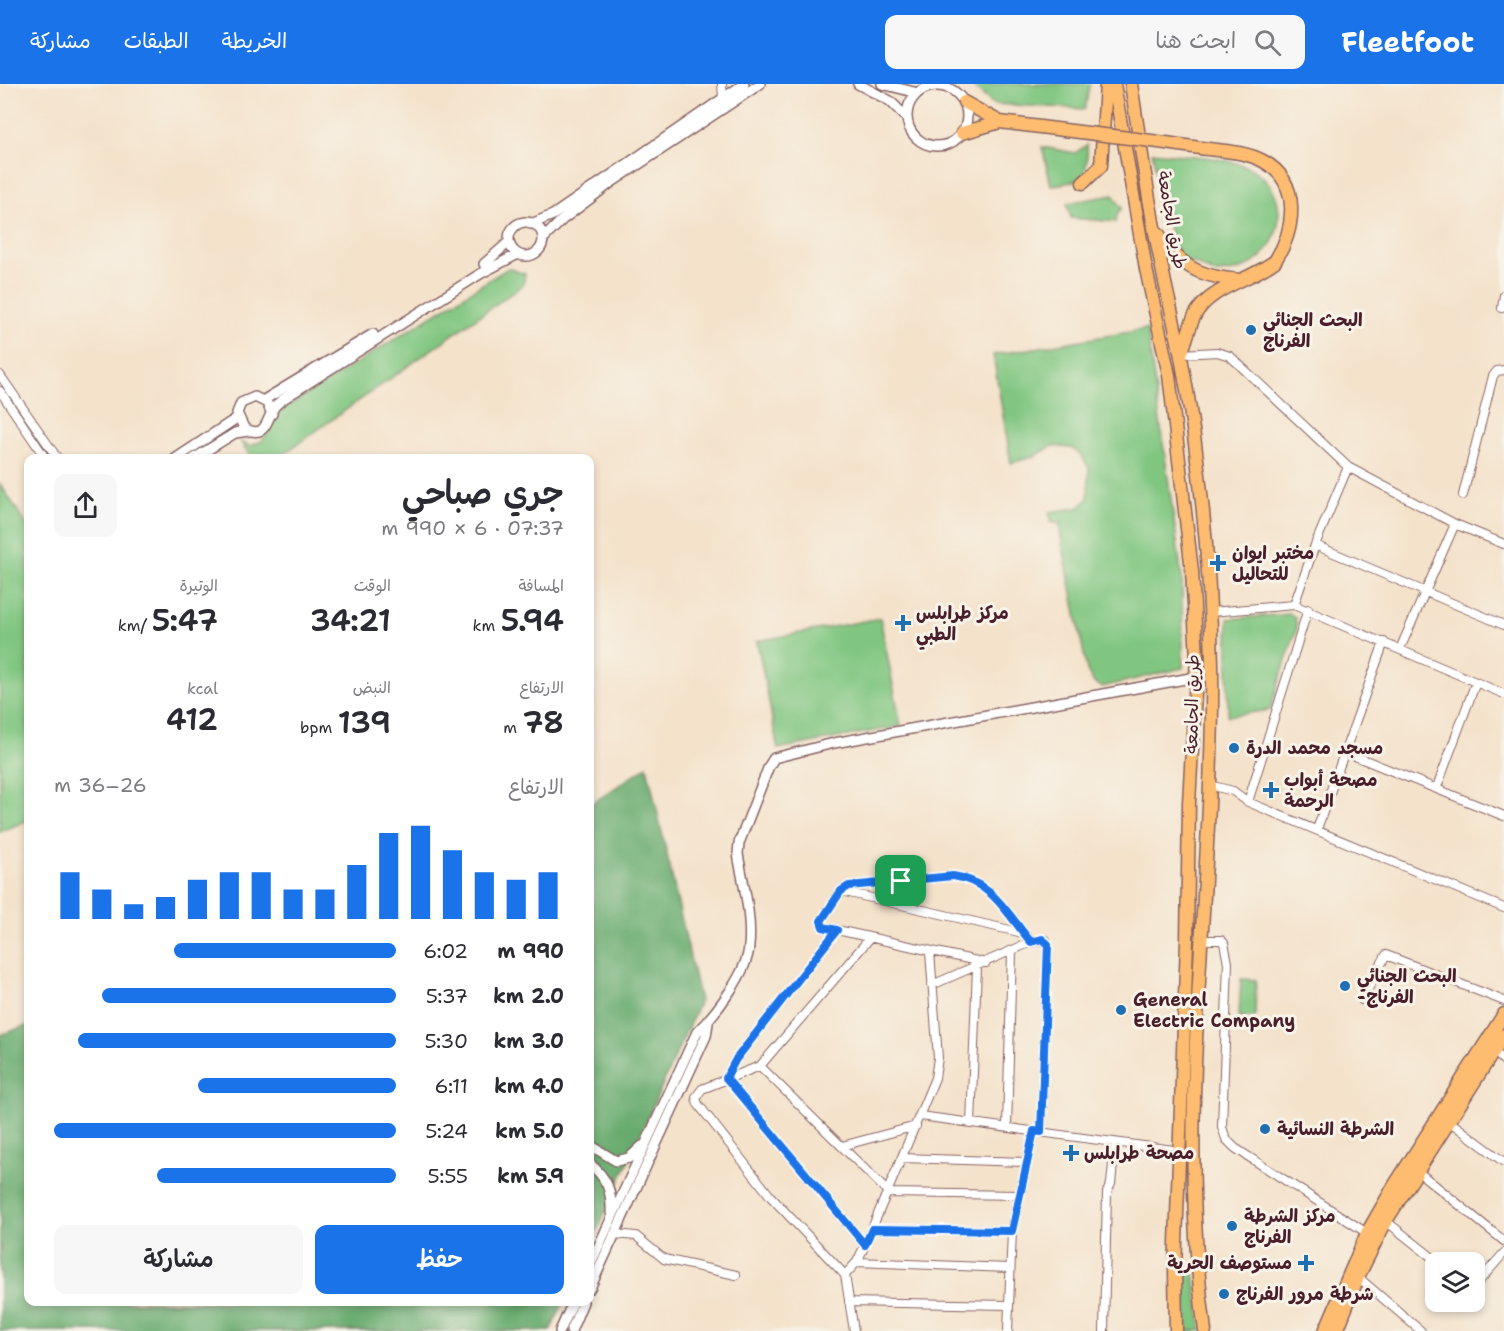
<!DOCTYPE html>
<html lang="ar">
<head>
<meta charset="utf-8">
<style>
	body { margin:0; font-family:"Shantell Sans","Playpen Sans Arabic",sans-serif; background:#f7f7f7; color:#2b2b33; direction:rtl; height:100vh; display:flex; flex-direction:column; font-size:22px; white-space:nowrap }
	* { box-sizing:border-box; margin:0 }
	p { font-size:20px; color:#7c7c81 }
	.icon { flex:none; width:33px; height:33px; fill:none; stroke:currentColor; stroke-width:2; stroke-linecap:round; stroke-linejoin:round }
	.map { position:relative; flex:1; overflow:hidden; direction:ltr }
	.side { position:absolute; left:24px; top:370px; width:570px; height:852px; display:flex; flex-direction:column; background:#fff; border-radius:12px; box-shadow:0 3px 9px #0003; direction:rtl }
	.side>* { flex:none }
	.buttons { position:absolute; left:1425px; top:1168px; display:grid; gap:12px }
	.buttons a { display:grid; place-items:center; width:60px; height:60px; border-radius:12px; background:#fff; box-shadow:0 3px 9px #0003; font-size:30px }
	.pin { position:absolute; display:grid; place-items:center; width:51px; height:51px; color:#fff; margin:-26px; border-radius:12px; box-shadow:0 3px 9px #0006 }
	.round { display:grid; place-items:center; flex:none; width:63px; height:63px; border-radius:12px; background:#f7f7f7 }
	.summary { display:flex; align-items:center; justify-content:space-between; height:102px; padding:0 30px }
	h1 { font-size:33px; font-weight:600; line-height:45px }
	.figures { display:grid; grid-template-columns:repeat(3,1fr); gap:9px; height:102px; padding:6px 30px }
	.figures div { display:grid; align-content:center }
	.figures b { font-size:30px; font-weight:600 }
	.figures small { font-size:16px; font-weight:400 }
	.figures p { font-size:16px }
	.chart { height:168px; padding:12px 30px }
	.chart p { display:flex; justify-content:space-between }
	.chart svg { width:100%; height:108px; margin-top:6px; stroke:#1a73e8; stroke-width:6 }
	.action { display:flex; gap:12px; margin-top:auto; padding:12px 30px }
	.action a { flex:1; height:69px; border-radius:12px; background:#1a73e8; color:#fff; font-size:24px; font-weight:600; line-height:69px; text-align:center }
	.action a+a { background:#f7f7f7; color:#2b2b33 }
	ul { padding:0 30px; list-style:none; font-size:20px }
	li { display:grid; grid-template-columns:96px 72px 1fr; align-items:center; height:45px }
	li i { height:15px; border-radius:8px; background:#1a73e8 }
	header { display:flex; align-items:center; gap:36px; box-sizing:border-box; height:84px; padding:0 30px; background:#1a73e8; color:#fff }
	header strong { font-size:28px }
	nav { display:flex; gap:33px; margin-inline-start:auto; font-size:21px }
	.search { width:420px; height:54px; background:#f7f7f7; display:flex; align-items:center; gap:15px; box-sizing:border-box; padding:0 21px; border-radius:12px; color:#7c7c81; font-size:22px }
	.map>svg:first-child { display:block }
</style>
</head>
<body>
<header>
<strong>Fleetfoot</strong>
<div class="search"><svg class="icon" aria-label="search" viewBox="0 0 24 24"><circle cx="10" cy="10" r="6"/><path d="M15 15l6 6"/></svg>ابحث هنا</div>
<nav><a>الخريطة</a><a>الطبقات</a><a>مشاركة</a></nav>
</header>
<div class="map">
<svg width="1504" height="1247" viewBox="0 0 1504 1247">
	<rect width="100%" height="100%" fill="#f7f3e8"/>
	<filter id="ink" filterUnits="userSpaceOnUse"><feTurbulence type="fractalNoise" baseFrequency=".0167" numOctaves="2"/><feDisplacementMap in="SourceGraphic" scale="12" xChannelSelector="R" yChannelSelector="G"/><feConvolveMatrix kernelMatrix="1 2 1 2 8 2 1 2 1" color-interpolation-filters="sRGB"/></filter>
	<filter id="wash" filterUnits="userSpaceOnUse"><feTurbulence type="fractalNoise" baseFrequency=".008" numOctaves="4" result="noise"/><feDisplacementMap in="SourceGraphic" scale="24" xChannelSelector="R" yChannelSelector="G"/><feGaussianBlur stdDeviation="1.35" result="paint"/><feColorMatrix in="noise" values="0 0 0 0 0 0 0 0 0 0 0 0 0 0 0 0 0 1.4 0 .05"/><feComposite in="paint" operator="in"/></filter>
	<g filter="url(#wash)">
		<rect width="100%" height="100%" fill="#f4e2cb"/>
		<path fill="#80c680" stroke="#657256" stroke-width="1.5" d="M970 0H1090L1085 25 993 20Z
			M1087 61C1089 93 1082 99 1051 101L1042 63 1075 69Z
			M1152 68C1182 72 1219 71 1247 83 1300 106 1282 182 1228 188 1224 188 1218 190 1214 189 1209 187 1203 183 1198 181 1193 179 1185 177 1181 173 1168 162 1157 88 1152 68Z
			M1113 111 1122 124 1117 131 1116 138 1071 134 1067 119Z
			M508 184 525 190 523 201 276 375H252L241 358 250 362 262 357 277 329Z
			M1147 245 1182 494 1183 584 1102 603 1094 599 1087 586 1059 442 1062 439H1052L1049 428 1078 424 1088 415 1089 384 1082 372 1071 364 1052 362 1035 372 1011 379 993 271Z
			M0 400 28 443V736L0 748Z
			M1289 530 1295 534 1297 543 1270 626 1228 632V535Z
			M880 534 901 642 778 665 757 557Z
			M1241 895 1256 896 1255 933H1239Z
			M1184 1179 1193 1182 1202 1247H1187Z"/>
		<path fill="#68ab6e" stroke="#59654c" stroke-width="1.5" d="M647 682 700 917 590 1163V721Z
			M28 941V1218H564L550 1247H0V951Z"/>
	</g>
	<g filter="url(#ink)">
		<g fill="none" stroke-linecap="round" stroke-linejoin="round">
			<g stroke="#866363" stroke-width="10">
				<path id="minor" d="M722 0 723 14
					M1502 224 1504 211
					M1181 270 1217 268 1230 272 1348 383 1455 440 1504 460
					M0 291 58 375
					M0 307 46 375
					M1463 411 1493 292 1497 287 1504 286
					M1315 461 1504 541
					M1294 521 1315 461 1348 383
					M1211 528 1294 521 1504 610
					M1400 565 1455 440
					M1345 668 1504 732
					M1209 701 1233 707 1248 718 1504 824
					M1437 703 1476 598
					M1248 718 1308 525
					M1317 745 1384 558
					M841 807 1023 849
					M837 846 736 975 726 994 865 1161
					M1200 856H1221L1224 859 1228 879 1222 1043 1226 1055 1235 1064 1367 1149
					M986 879 837 846 823 843 821 837 841 807 849 802 953 792C991 797 1009 831 1031 858
					M932 901 1031 858 1046 856 1048 860 1041 1048
					M1362 916 1386 871 1504 917
					M1494 967 1504 977
					M760 982 889 1109 1019 1111
					M920 1032 1181 1067
					M1449 1037 1504 1078
					M971 1040 977 883
					M1007 1043 1012 868
					M842 1062 916 1042
					M902 1074 1027 1078
					M1416 1086 1504 1157
					M1386 1137 1439 1179
					M872 1145 1012 1147
					M614 1150 636 1152 664 1175 736 1191
					M857 1178 1009 1184
					M845 1191 857 1178 865 1161 935 994 938 974 930 868
					M1358 1193 1421 1247
					M1474 1203 1504 1169
					M849 1218 1008 1221
					M854 1247 845 1191 771 1113 698 1020 696 1013 702 1005 760 982 870 854
					M1008 1247 1012 1147 1034 1047
					M1104 1247 1107 1108 1111 1100 1115 1060"/>
			</g>
			<g stroke="#866363" stroke-width="12">
				<path id="tertiary" d="M858 0 890 17 907 34
					M882 0 918 9
					M907 32a30 30 0 1 1 60 0a30 30 0 1 1-60 0Z
					M509 155a17 17 0 1 1 34 0a17 17 0 1 1-34 0Z
					M531 140 553 131 744 0
					M543 155 562 136 612 98 760 0
					M484 180 509 158
					M264 316 373 250
					M272 330 267 319 255 313 241 319 237 329 244 344C265 355 266 339 273 325 277 318 285 314 291 310L480 190 518 170
					M175 375 237 334
					M193 375 235 349 249 347
					M590 1061 616 1077 629 1074 642 1062
					M590 1080C607 1094 612 1107 611 1129
					M590 1181 697 948C716 929 748 888 749 862 752 831 743 799 738 770L739 759 769 682 774 674 834 659 1196 593
					M590 1204 706 952 708 939
					M560 1247 573 1218
					M571 1247 583 1218"/>
			</g>
			<g stroke="#866363" stroke-width="15">
				<path id="primary" d="M1325 1247 1367 1149 1394 1102 1504 930
					M1337 1247 1358 1193 1386 1137 1504 951"/>
			</g>
			<g stroke="#866363" stroke-width="15">
				<path id="trunk" d="M1114 0 1146 185 1169 291 1192 487 1197 574 1189 719 1187 857 1175 1186 1176 1247
					M1131 0C1140 58 1148 116 1160 174 1166 207 1175 240 1181 273 1200 374 1210 477 1212 580 1215 802 1174 1025 1205 1247
					M964 18 1000 38 1096 50
					M962 49 1000 38
					M1083 99 1101 82 1106 0
					M1157 148C1181 183 1198 193 1241 196
					M1181 270C1186 258 1189 243 1195 231 1210 203 1251 196 1275 177"/>
			</g>
			<use href="#minor" stroke="#fff" stroke-width="8"/>
			<use href="#tertiary" stroke="#fff" stroke-width="9"/>
			<use href="#primary" stroke="#fdbc6f" stroke-width="12"/>
			<use href="#trunk" stroke="#fdbc6f" stroke-width="12"/>
			<g stroke="#866363" stroke-width="15" stroke-linecap="butt">
				<path id="trunk-bridge" d="M1096 50C1131 54 1166 59 1200 64 1221 67 1244 67 1263 77 1302 98 1295 146 1275 177"/>
			</g>
			<use href="#trunk-bridge" stroke="#fdbc6f" stroke-width="12"/>
		</g>
	</g>
	<g fill="none" stroke-linecap="round" stroke-linejoin="round" filter="url(#ink)">
		<g stroke="#fff" stroke-width="12">
			<path id="route" d="M953 792C992 797 1008 831 1031 858L1042 855 1048 860 1041 1048 1034 1047 1012 1147 872 1145 865 1161 726 994 736 975 837 846 823 843 821 837 841 807 849 802Z"/>
		</g>
		<use href="#route" stroke="#1a73e8" stroke-width="8"/>
	</g>
	<g fill="#1f6fb2" stroke="#f7f3e8" stroke-width="2">
		<circle cx="1251" cy="246" r="6"/>
		<path d="M1215 470h6v6h6v6h-6v6h-6v-6h-6v-6h6z"/>
		<path d="M900 530h6v6h6v6h-6v6h-6v-6h-6v-6h6z"/>
		<circle cx="1234" cy="664" r="6"/>
		<path d="M1268 697h6v6h6v6h-6v6h-6v-6h-6v-6h6z"/>
		<circle cx="1345" cy="902" r="6"/>
		<circle cx="1121" cy="926" r="6"/>
		<circle cx="1265" cy="1045" r="6"/>
		<path d="M1068 1060h6v6h6v6h-6v6h-6v-6h-6v-6h6z"/>
		<circle cx="1232" cy="1142" r="6"/>
		<path d="M1303 1170h6v6h6v6h-6v6h-6v-6h-6v-6h6z"/>
		<circle cx="1224" cy="1210" r="6"/>
	</g>
	<g text-anchor="middle" dominant-baseline="central" stroke-width="6" stroke-linejoin="round" paint-order="stroke">
		<g font-size="18" fill="#4a1f2b" stroke="#f7f3e8">
			<text transform="translate(1172 136) rotate(80)">طريق الجامعة</text>
			<text transform="translate(1192 620) rotate(-89)">طريق الجامعة</text>
		</g>
		<g font-size="18" font-weight="bold" fill="#4a1f2b" stroke="#f7f3e8" text-anchor="start">
			<text x="1263" y="236">البحث الجنائي<tspan x="1263" dy="21">الفرناج</tspan></text>
			<text x="1232" y="469">مختبر ايوان<tspan x="1232" dy="21">للتحاليل</tspan></text>
			<text x="916" y="529">مركز طرابلس<tspan x="916" dy="21">الطبي</tspan></text>
			<text x="1246" y="664">مسجد محمد الدرة</text>
			<text x="1284" y="696">مصحة أبواب<tspan x="1284" dy="21">الرحمة</tspan></text>
			<text x="1357" y="892">البحث الجنائي<tspan x="1357" dy="21">-الفرناج</tspan></text>
			<text x="1133" y="916">General<tspan x="1133" dy="21">Electric Company</tspan></text>
			<text x="1277" y="1045">الشرطة النسائية</text>
			<text x="1084" y="1069">مصحة طرابلس</text>
			<text x="1244" y="1132">مركز الشرطة<tspan x="1244" dy="21">الفرناج</tspan></text>
			<text x="1292" y="1179" text-anchor="end">مستوصف الحرية</text>
			<text x="1236" y="1210">شرطة مرور الفرناج</text>
		</g>
	</g>
</svg>
<div class="buttons">
<a><svg class="icon" aria-label="layers" viewBox="0 0 24 24"><path d="M12 4l9 5-9 5-9-5zM3 14l9 5 9-5"/></svg></a>
</div>
<div class="pin" style="left:901px;top:797px;background:#1e9e55"><svg class="icon" aria-label="arrive" viewBox="0 0 24 24"><path d="M6 21V4h12l-3 4 3 4H6"/></svg></div>
<section class="side">
<div class="summary"><div><h1>جري صباحي</h1><p>07:37 · 6 × 990 m</p></div><a class="round"><svg class="icon" aria-label="share" viewBox="0 0 24 24"><path d="M12 15V3M7 8l5-5 5 5M5 13v7h14v-7"/></svg></a></div>
<div class="figures">
<div><p>المسافة</p><b>5.94<small> km</small></b></div>
<div><p>الوقت</p><b>34:21</b></div>
<div><p>الوتيرة</p><b>5:47<small> /km</small></b></div>
</div>
<div class="figures">
<div><p>الارتفاع</p><b>78<small> m</small></b></div>
<div><p>النبض</p><b>139<small> bpm</small></b></div>
<div><p>kcal</p><b>412</b></div>
</div>
<div class="chart"><p><span>الارتفاع</span>26–36 m</p>
<svg viewBox="0 0 160 44" preserveAspectRatio="none"><path d="M5 44V25M15 44V32M25 44V38M35 44V35M45 44V28M55 44V25M65 44V25M75 44V32M85 44V32M95 44V22M105 44V9M115 44V6M125 44V16M135 44V25M145 44V28M155 44V25"/></svg>
</div>
<ul>
<li><b>990 m</b>6:02<i style="width:65%"></i></li>
<li><b>2.0 km</b>5:37<i style="width:86%"></i></li>
<li><b>3.0 km</b>5:30<i style="width:93%"></i></li>
<li><b>4.0 km</b>6:11<i style="width:58%"></i></li>
<li><b>5.0 km</b>5:24<i style="width:100%"></i></li>
<li><b>5.9 km</b>5:55<i style="width:70%"></i></li>
</ul>
<div class="action"><a>حفظ</a><a>مشاركة</a></div>
</section>
</div>
</body>
</html>
